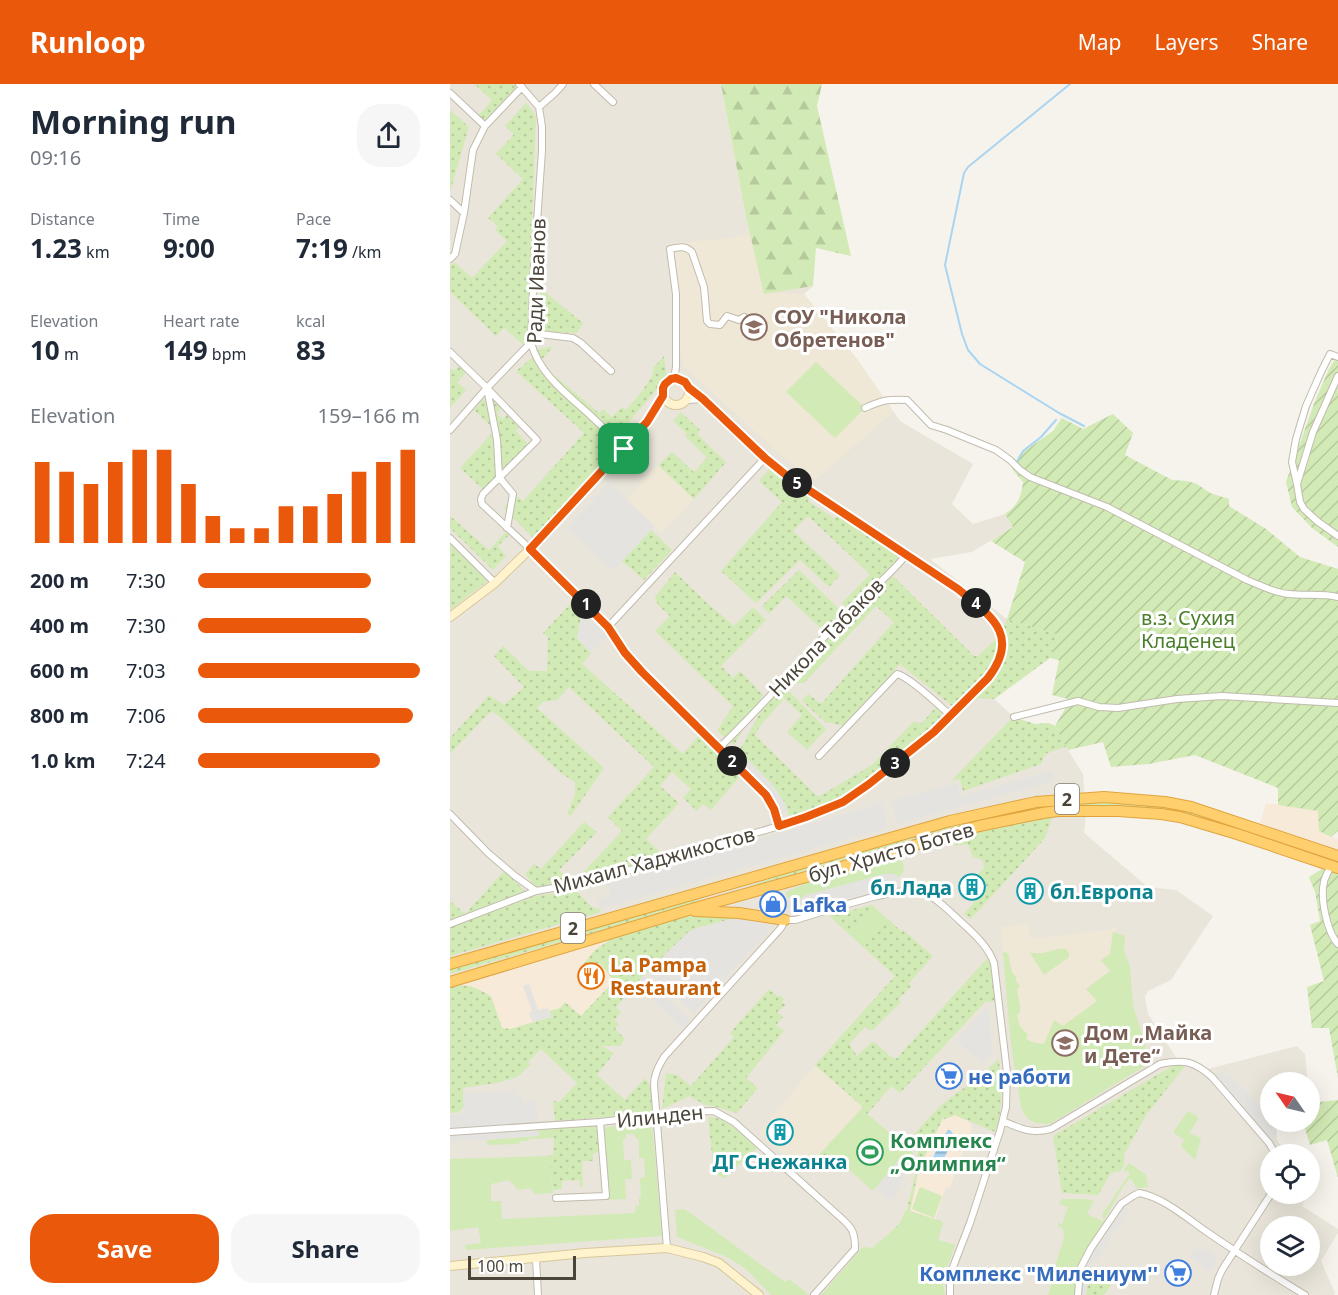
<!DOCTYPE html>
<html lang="en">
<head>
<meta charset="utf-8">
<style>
	body { margin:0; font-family:"Noto Sans",sans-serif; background:#f6f6f7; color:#1f2937; height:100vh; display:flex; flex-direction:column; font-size:22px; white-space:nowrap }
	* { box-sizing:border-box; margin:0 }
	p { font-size:20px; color:#747a83 }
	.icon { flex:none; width:33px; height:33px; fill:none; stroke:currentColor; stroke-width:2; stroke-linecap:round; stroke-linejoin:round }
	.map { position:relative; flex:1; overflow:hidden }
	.panel { display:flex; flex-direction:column; background:#fff; width:450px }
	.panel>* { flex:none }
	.needle { width:39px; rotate:304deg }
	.fabs { position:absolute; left:810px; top:988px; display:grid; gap:12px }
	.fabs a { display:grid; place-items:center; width:60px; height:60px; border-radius:50%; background:#fff; box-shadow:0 6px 24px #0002; font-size:30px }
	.scale { position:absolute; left:18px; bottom:15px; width:108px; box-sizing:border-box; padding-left:6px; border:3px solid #4b4439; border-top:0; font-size:16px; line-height:21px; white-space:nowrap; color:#4b4439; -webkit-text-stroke:4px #fff; paint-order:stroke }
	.pin { position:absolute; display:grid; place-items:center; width:51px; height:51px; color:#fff; margin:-26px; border-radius:12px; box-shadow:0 3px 9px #0006 }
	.km { position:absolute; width:30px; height:30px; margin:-15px; border-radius:50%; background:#222; color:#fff; font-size:16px; line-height:30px; text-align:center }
	.round { display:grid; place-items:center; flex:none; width:63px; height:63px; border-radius:24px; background:#f6f6f7 }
	.summary { display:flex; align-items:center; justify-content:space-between; height:102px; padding:0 30px }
	h1 { font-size:33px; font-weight:700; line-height:45px }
	.figures { display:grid; grid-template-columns:repeat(3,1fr); gap:9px; height:102px; padding:6px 30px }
	.figures div { display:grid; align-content:center }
	.figures b { font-size:26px; font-weight:700 }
	.figures small { font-size:16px; font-weight:400 }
	.figures p { font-size:16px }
	.chart { height:168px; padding:12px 30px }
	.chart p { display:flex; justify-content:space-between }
	.chart svg { width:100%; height:108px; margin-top:6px; stroke:#ea580c; stroke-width:6 }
	.primary-button { display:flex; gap:12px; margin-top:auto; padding:12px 30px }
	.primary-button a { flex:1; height:69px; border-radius:24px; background:#ea580c; color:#fff; font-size:24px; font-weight:700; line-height:69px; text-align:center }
	.primary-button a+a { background:#f6f6f7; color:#1f2937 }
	ul { padding:0 30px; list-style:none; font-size:20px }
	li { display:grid; grid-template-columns:96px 72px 1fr; align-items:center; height:45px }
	li i { height:15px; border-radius:8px; background:#ea580c }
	header { display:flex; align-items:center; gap:36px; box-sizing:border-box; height:84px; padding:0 30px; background:#ea580c; color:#fff }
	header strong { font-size:28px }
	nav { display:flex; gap:33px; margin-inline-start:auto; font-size:21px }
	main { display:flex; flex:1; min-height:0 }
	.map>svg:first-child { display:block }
</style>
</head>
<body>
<header>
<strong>Runloop</strong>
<nav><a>Map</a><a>Layers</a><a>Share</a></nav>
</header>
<main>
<section class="panel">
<div class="summary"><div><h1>Morning run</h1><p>09:16</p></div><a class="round"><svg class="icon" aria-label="share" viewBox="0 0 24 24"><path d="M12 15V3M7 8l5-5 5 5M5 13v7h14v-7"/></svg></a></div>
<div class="figures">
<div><p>Distance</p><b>1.23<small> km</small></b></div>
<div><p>Time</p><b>9:00</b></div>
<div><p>Pace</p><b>7:19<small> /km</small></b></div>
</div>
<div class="figures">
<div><p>Elevation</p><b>10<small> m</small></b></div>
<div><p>Heart rate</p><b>149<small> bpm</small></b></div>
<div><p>kcal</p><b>83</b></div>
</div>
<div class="chart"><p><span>Elevation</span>159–166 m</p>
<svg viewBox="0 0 160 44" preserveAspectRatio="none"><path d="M5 44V11M15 44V15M25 44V20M35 44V11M45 44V6M55 44V6M65 44V20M75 44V33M85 44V38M95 44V38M105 44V29M115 44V29M125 44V24M135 44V15M145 44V11M155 44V6"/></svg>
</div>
<ul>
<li><b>200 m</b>7:30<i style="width:78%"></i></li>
<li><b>400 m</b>7:30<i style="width:78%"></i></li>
<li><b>600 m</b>7:03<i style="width:100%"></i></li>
<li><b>800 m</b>7:06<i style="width:97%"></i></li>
<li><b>1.0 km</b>7:24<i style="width:82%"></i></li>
</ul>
<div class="primary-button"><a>Save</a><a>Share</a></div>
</section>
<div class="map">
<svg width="888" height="1211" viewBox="0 0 888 1211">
	<defs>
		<pattern id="grass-dots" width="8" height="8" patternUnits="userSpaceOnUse" patternTransform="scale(1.5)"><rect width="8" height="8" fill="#d2eab5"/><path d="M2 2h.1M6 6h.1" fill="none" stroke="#b6ca9c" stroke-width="1.8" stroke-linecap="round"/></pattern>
		<pattern id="forest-firs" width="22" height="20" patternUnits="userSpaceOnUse" patternTransform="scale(1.5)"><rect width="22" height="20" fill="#d2eab5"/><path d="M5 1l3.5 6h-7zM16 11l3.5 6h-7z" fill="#b6ca9c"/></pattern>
		<pattern id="garden-furrows" width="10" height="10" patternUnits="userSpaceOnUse" patternTransform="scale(1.5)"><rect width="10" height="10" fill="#d2eab5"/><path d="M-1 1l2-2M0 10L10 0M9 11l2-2" fill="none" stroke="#b6ca9c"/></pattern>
		<pattern id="water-rules" width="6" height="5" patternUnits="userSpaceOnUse" patternTransform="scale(1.5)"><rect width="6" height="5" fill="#a9d4f2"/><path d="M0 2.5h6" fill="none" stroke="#8caec5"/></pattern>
	</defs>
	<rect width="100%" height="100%" fill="#f6f3ec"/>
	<path fill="#eae5da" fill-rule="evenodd" d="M0 0H271L296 133 314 209 363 202 354 210 407 275 450 337 523 380 502 420 523 440 555 430 563 443 522 468 480 475 557 535 610 551 600 574 544 615 564 633 585 640 599 639 605 642 618 666 633 690 636 730 634 749 698 803 726 806 763 832 721 896 698 907 695 913 698 930 728 976 754 986 847 962 855 970 858 999H820V1038H823L826 1044 827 1056 837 1071H820V1110H857L852 1122 888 1145V1149L871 1177 885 1209 884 1211H0ZM820 1143H860V1182H820Z"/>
	<path fill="#f7ead8" d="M816 719 869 727V747L888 756V787L804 757Z
		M161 849 165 897 131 932 127 929 84 972 51 959 12 900 0 899Z
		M505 1031 518 1037 522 1043 500 1104 496 1103 485 1136 460 1127 469 1084 493 1034 495 1035Z"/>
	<path fill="#efe8d6" d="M300 149 314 209 354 210 407 275 443 328 365 396 334 374 233 282 215 160 282 154Z
		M208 381 244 415 211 449 176 416Z
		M578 840 580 854H590L658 846 663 843 667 845 663 886 592 1035 556 899 551 843Z
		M365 981 413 1023 354 1088 309 1049Z"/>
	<path fill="url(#grass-dots)" d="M24 0H66L68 3 34 39 27 33 42 16Z
		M76 19 86 32 78 247V257L75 262 54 244 46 252 0 208V182L4 178 22 194 57 157 45 146 48 142 38 134 73 95 46 70 64 50 55 42Z
		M0 26 19 43 0 108Z
		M90 204 133 239 127 249 89 247Z
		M104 262 91 276 98 286 149 329 153 325 162 333 172 323 176 326 193 306 203 290V284L214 272 217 293 163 357 168 361 84 455 54 424 63 410 73 417 134 349 66 287 83 273 81 267Z
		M10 280 17 287 7 298 16 306 0 324V284L4 287Z
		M37 311 51 324 47 330 53 335 57 331 69 343 66 347 78 360 35 407 10 384 45 346 24 326Z
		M231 328 250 346 247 350 276 378 244 415 208 381 222 368 244 388 257 374 235 352 237 350 223 337Z
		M321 383 360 411 358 417 385 435 389 429 446 467 448 475 413 511 398 524 392 519 420 490 358 432 343 447 390 491 379 503 350 476 306 519 271 487 332 418 309 397Z
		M0 432 39 466 57 447 60 450 48 462 56 472 43 486 0 444Z
		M201 446 222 466 194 496 172 477Z
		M0 453 41 494 0 526Z
		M349 486 392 528 373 546 336 512 319 530 312 522Z
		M225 488 255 517 284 542 303 523 316 536 271 582 283 594 290 587 313 611 284 661 267 647 283 622 205 547 220 532 208 521 205 513Z
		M443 492 524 572H528L551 550 557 535 610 551 600 574 544 615 529 614 519 620 502 622 450 580 396 642 375 638 352 617 358 610 371 620 444 538 426 522 354 599 337 600 403 527Z
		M125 515 133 523 127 554 141 569 132 580 233 670 250 650 293 689 261 726 253 720 247 727 233 714 241 705 222 688 210 702 229 719 196 755 210 768 200 777 124 798 172 747 158 733 204 683 119 603 107 616 93 618 87 624 154 684 120 733 118 728 125 710V698L112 690 50 633 41 627 0 670V654L39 611 54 621 74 603 44 572 53 562 79 587H97L98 553 93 549Z
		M333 601 376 645 357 666 337 648 352 631 327 608Z
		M325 609 333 616 310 642 305 651 366 711 370 712 422 681 464 637 471 640 486 623 495 635 435 686 386 717 342 738 333 716 321 699 289 667 310 629Z
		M563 633 585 640 599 639 605 642 617 662 595 670 591 680 513 707 510 695 501 697Z
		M657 718 723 724 740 728 888 777V782L678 723 523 739 487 748 300 803V802L349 784 446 754 586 723Z
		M597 732 602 734 595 754 521 835 514 830 537 804 528 796 526 792 534 784 533 776 523 773 518 760 504 762 513 749Z
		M134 738 147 748 109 786 120 797 86 803 75 790 84 780 91 785Z
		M54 787 75 807 0 837V817L15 830Z
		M125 806 142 823 150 825 151 828 0 872V843L85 812Z
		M250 813 251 815 241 820 0 890V885Z
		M422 821 451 847 453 846 483 872 459 899 461 902 448 916 451 918 422 947 415 943 399 960 407 972 423 957 440 972 446 975 540 871 545 917 540 918 536 917 450 1009 441 1002 386 1067 369 1077 365 1075 413 1023 365 981 445 892 379 832Z
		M258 829 289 833 247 844 197 888 166 923 171 929 164 936 169 940 165 945 175 955 170 962H151L164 969 147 991 175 1016 195 994 200 1002 204 1029 105 1037 103 1017 109 1018 127 999 91 965 78 978 80 981 67 993 47 999 13 1004 14 1023 8 1028 0 1029V904C19 898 24 903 41 912L52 944 60 945 101 933 100 927 110 924 115 918 131 932 164 897 150 879 132 882 144 867 164 853 232 833Z
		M319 905 328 913 330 911 334 915 332 918 336 921 327 928 333 933 326 941 334 947 296 994 308 1004 287 1029 263 1022 255 1021 240 1012 212 1025 216 989 227 991 241 1002 284 953 280 949Z
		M549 975C551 1000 554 1024 545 1048L505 1031 495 1035 493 1034 469 1084 460 1127 493 1138 488 1156 505 1161 492 1197 495 1211H371L423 1166 455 1134 465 1091 468 1067 458 1058C480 1032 492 1017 522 999L524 1001 541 982Z
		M724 981 735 982 697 1030 674 1070V1081L670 1088 667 1087 660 1090 648 1111 612 1109 603 1052Z
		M258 1033 273 1035 308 1063 275 1094 264 1090Z
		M145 1039 150 1067 143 1070V1077H132L133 1103 131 1104 129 1096 112 1097V1105L103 1106 98 1072 103 1071 104 1054 102 1042Z
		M640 1183 661 1201 654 1211H636Z"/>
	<path fill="url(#forest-firs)" d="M271 0H372L367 22 401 172 366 164 363 202 314 210 296 133Z"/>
	<path fill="#d2eab5" d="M366 278 415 324 385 354 336 308Z
		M441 772H449C455 780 456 786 449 793L444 790H435L356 811 350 815V818L347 819 344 812 337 814 336 808 354 800 361 794Z
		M424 824 438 836 416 861 402 849Z
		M663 848 675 852 674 867 680 882 683 921 692 950 700 979 600 1040C590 1040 581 1040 575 1031 570 1024 570 1012 568 1004 559 959 557 913 553 868L558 869 562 888 567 894 565 896 570 902 567 905 570 921V929L567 931C568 939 571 946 578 950L576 955 582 958 594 960 604 936 613 942 647 917 636 905 660 887 651 876 660 870Z
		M608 865H616L619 869V873L594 891 580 869H593Z
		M414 1027 463 1069 458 1086 447 1078 423 1107 378 1067Z
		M738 1027 749 1034 739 1049 751 1054 745 1076 731 1063 734 1056 723 1048Z
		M202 1037 212 1152 16 1166 15 1161 31 1159 28 1143 0 1147V1075L98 1072 103 1109 85 1110 80 1104 68 1106 59 1096 41 1100V1117H51L52 1135 185 1129 186 1122H189V1114L191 1113 190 1094 195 1093 194 1074H189V1057L183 1050H176V1054L173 1055 174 1076H181L182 1095H175L176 1115 156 1116 151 1044Z
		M102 1042 104 1054 79 1055 78 1057H70L69 1060 37 1061V1057L34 1056 88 1052V1043Z
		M679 1079 696 1091 698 1103 687 1104 680 1094 674 1101 628 1183 626 1197V1211H598L605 1189 603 1188 614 1154 613 1145 608 1142V1139L612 1140 618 1123 609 1120 612 1115H635L644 1117 637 1130 652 1137 654 1135 652 1133 653 1129 680 1089 677 1086 675 1088 673 1087Z
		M470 1103 492 1112 484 1134 462 1125Z
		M235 1125 335 1198 339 1195 358 1210 357 1211H321L296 1185 277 1173 227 1153 225 1126Z
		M456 1126 493 1138 488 1156 505 1161 492 1197 495 1211H371L413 1163 422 1164 449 1141Z"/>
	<path fill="url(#garden-furrows)" d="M888 270V463L862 444 842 423 836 398 865 317 879 285Z
		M663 330 683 349 675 371 722 396 737 397 747 400 760 409 779 415V422L816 445 850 473 888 485V747L881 753 869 747 868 727 828 721V704L745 671 699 680 661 683 653 658 618 666 605 642 618 620V615L602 611 609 576 600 574 609 551 557 535 575 478 541 457 563 443 555 430C568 421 571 414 573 398L562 385 569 371 603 347 612 334 633 345Z
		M872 785 888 790V994L879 944H862L857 903 874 897 860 841 870 837 865 808 859 793Z
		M888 1016V1094L877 1056 860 1061 853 1038H860V1019Z"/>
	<path fill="#e5e3e0" d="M159 399 205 442 162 487 117 443Z
		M133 523 159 551 141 569 127 554Z
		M289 667 321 699 333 716 338 727 326 731 316 711 282 676Z
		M601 687 604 697 448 740 442 717 507 699 511 712Z
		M432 719 437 744 150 825 147 816 161 812 157 800Z
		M435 790H444L449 793 448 800 356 826 350 820V815L356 811Z
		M289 833 322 843 244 929 197 888 238 848 247 844Z
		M193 892 240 936 233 945 186 900Z
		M79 900 88 926 98 924 102 933 83 938 79 929 82 927 73 902Z
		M538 921 542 969 532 980 506 956Z
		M769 988 780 991 813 1025 820 1034V1038H823L826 1044 827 1050 819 1059 762 993Z
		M65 1006V1012H72L73 1018 86 1017 89 1052 0 1058V1031L14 1029 13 1010Z
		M447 1078 457 1085 445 1112 441 1117 426 1104Z
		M671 1120 679 1126 646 1178 643 1177 639 1182 635 1211H628L630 1185Z
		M746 1163 752 1167 755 1163 766 1171 763 1175 768 1178 761 1188 739 1173Z"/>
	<path fill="url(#water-rules)" d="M498 1046 501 1047 503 1050 502 1053 499 1055 501 1060 494 1074V1086C489 1092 483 1089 477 1086L488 1063 494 1065 495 1063 489 1060 491 1056 496 1054 495 1050Z"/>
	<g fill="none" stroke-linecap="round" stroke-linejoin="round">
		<path stroke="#a9d4f2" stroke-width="2" d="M620 0 518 83 514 89 495 181 512 250 518 266 530 280 609 329 634 342
			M566 380 573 367 591 353 606 336"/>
		<g stroke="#c2bbae" stroke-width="8">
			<path id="street" d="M69 0 89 23 92 43V67L84 180 81 259C90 291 117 310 140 331 152 342 163 353 174 365
				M144 0 163 18
				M0 9 35 42 72 3
				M89 23 105 9 113 0
				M0 116 14 129
				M0 175 5 170 14 129 23 66 35 42
				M0 268 37 304 0 346
				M888 292 863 348 847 400 850 418 854 425 867 437 888 452
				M224 295 226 283V210L220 165C229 163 235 161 242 168L254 203 257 237 260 240 270 241 277 232 289 236 294 233
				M37 304 47 356 49 393 63 410 57 444
				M239 304 253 315 315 374 336 391 456 471C438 494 413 512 393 533 352 576 312 623 269 664
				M237 316 252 315
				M415 324C432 316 438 315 457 316L481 341 497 346 546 366 560 376 570 386 580 393 657 423 797 496C810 501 824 509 839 510 855 512 872 509 888 513
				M315 374 158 543 175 569 192 588 316 711 324 725 329 742
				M847 400 842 378 846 355 856 322 871 288 880 270 888 273
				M0 454 45 499
				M456 471C478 485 500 499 521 515 529 522 538 529 545 537 551 547 554 561 551 572 546 592 515 618 501 632
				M158 543 91 475 32 420 31 415 33 410 87 356 37 304 87 252 90 250 123 254 131 259 161 287
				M564 633 628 617 649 623 668 624 727 615 772 612 888 619
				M0 730 38 769 65 792 86 807
				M880 784C878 788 875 793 874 798 870 814 877 848 888 860
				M0 840 86 807 143 797 329 742 356 733 393 718 419 700 484 648 501 632C490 622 460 593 447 590L369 672
				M553 1037C571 1045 581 1050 601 1045L710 980C734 975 744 977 762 993L819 1059 826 1071
				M0 1048 150 1038 236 1028 264 1027 284 1038 390 1133C403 1144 405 1149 405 1165L364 1211
				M106 1114 156 1112 150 1038
				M217 1164 204 1001C204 990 209 982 214 973L331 844 335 836H345C367 830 451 801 469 807 485 812 498 826 510 837 523 849 538 862 544 879L557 988 556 1023 550 1047 520 1139 503 1183 500 1200V1211
				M86 1175 88 1211
				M628 1211 630 1185 641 1164 671 1120 683 1112 689 1109C713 1113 738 1135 757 1148 789 1170 822 1191 855 1211
				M764 1211 768 1195 772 1186 821 1110"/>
		</g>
		<g stroke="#d6c79b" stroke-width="10">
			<path id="secondary" d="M213 308a13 13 0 1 1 26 0a13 13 0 1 1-26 0Z
				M0 533 45 499 80 465 197 338 213 312
				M0 1182 135 1169 217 1164 253 1173 269 1179 309 1211"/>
		</g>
		<g stroke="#e0a43c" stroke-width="12">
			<path id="highway" d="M245 827 289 829 335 836
				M0 880 500 737 586 718 654 713 715 718 741 723 888 772
				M0 898 245 824 381 786 529 742 593 729 608 727H668L711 730 730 733 787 750 888 784"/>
		</g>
		<use href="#street" stroke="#fff" stroke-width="6"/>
		<use href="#secondary" stroke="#fff3cd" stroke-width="8"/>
		<use href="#highway" stroke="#ffcf6e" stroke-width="10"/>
	</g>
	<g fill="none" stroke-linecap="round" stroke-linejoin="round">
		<g stroke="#fff" stroke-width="12">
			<path id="route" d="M226 294 235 298 239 304 253 315 315 374 336 391 508 505C541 532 571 551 538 594L484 648 419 700 393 718 356 733 329 742 324 725 316 711 192 588 175 569 158 543 80 465 197 338 213 312V304L215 300 221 295Z"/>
		</g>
		<use href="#route" stroke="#ea580c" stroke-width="8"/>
	</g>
	<defs>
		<g id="school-ring" transform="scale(1.35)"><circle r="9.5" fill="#fff" stroke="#8d6e63" stroke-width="1.5"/><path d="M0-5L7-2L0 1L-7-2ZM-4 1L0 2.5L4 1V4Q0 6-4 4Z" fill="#8d6e63"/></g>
		<g id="building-ring" transform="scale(1.35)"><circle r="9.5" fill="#fff" stroke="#0f9aa8" stroke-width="1.5"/><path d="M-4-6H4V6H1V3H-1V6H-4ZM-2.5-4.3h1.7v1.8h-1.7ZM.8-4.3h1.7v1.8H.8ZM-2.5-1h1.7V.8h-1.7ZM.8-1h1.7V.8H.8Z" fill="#0f9aa8"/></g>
		<g id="shop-ring" transform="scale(1.35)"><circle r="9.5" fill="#fff" stroke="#3f7fe0" stroke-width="1.5"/><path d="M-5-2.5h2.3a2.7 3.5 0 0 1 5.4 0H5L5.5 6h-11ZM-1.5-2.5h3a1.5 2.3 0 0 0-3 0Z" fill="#3f7fe0"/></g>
		<g id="restaurant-ring" transform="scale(1.35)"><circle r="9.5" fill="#fff" stroke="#e8710a" stroke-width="1.5"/><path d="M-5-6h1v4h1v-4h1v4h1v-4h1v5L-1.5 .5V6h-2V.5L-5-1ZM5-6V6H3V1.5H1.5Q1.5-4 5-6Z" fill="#e8710a"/></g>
		<g id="supermarket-ring" transform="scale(1.35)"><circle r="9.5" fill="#fff" stroke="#3f7fe0" stroke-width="1.5"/><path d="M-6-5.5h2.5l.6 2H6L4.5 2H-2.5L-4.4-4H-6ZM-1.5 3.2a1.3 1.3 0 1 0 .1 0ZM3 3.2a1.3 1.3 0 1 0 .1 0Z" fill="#3f7fe0"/></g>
		<g id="stadium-ring" transform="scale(1.35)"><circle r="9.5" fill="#fff" stroke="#2e9e5b" stroke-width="1.5"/><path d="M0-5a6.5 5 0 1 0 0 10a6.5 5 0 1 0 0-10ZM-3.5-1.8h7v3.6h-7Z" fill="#2e9e5b"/></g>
	</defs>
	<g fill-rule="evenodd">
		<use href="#school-ring" x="304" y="243"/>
		<use href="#building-ring" x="522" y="803"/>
		<use href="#building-ring" x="580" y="807"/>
		<use href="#shop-ring" x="323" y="820"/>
		<use href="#restaurant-ring" x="141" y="892"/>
		<use href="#school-ring" x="615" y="959"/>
		<use href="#supermarket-ring" x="499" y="992"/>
		<use href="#building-ring" x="330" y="1048"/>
		<use href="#stadium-ring" x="420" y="1068"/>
		<use href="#supermarket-ring" x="728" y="1189"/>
	</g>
	<g text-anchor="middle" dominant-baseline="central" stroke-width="6" stroke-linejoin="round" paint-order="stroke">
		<g fill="#fff" stroke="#817c74" stroke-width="1.5">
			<rect x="605" y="700" width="24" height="30" rx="4.5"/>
			<rect x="111" y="829" width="24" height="30" rx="4.5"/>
		</g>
		<g font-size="18" font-weight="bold" fill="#4b4439">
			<text x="617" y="715">2</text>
			<text x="123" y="844">2</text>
		</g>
		<g font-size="20" fill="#4b4439" stroke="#fff">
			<text transform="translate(86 197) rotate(-88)">Ради Иванов</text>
			<text transform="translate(376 553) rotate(-46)">Никола Табаков</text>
			<text transform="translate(441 768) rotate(-16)">бул. Христо Ботев</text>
			<text transform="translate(204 776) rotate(-15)">Михаил Хаджикостов</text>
			<text transform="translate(210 1032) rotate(-6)">Илинден</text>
		</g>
		<g font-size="20" font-weight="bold" fill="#785e54" stroke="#fff" text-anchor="start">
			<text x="324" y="232">СОУ "Никола<tspan x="324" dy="23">Обретенов"</tspan></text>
			<text x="634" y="948">Дом „Майка<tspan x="634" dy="23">и Дете“</tspan></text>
		</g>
		<g font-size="20" fill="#4a7f2a" stroke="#fff">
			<text x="738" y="533">в.з. Сухия<tspan x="738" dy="23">Кладенец</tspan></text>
		</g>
		<g font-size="20" font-weight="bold" fill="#0d838f" stroke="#fff" text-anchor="end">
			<text x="502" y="803">бл.Лада</text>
			<text x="600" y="807" text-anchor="start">бл.Европа</text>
			<text x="330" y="1077" text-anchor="middle">ДГ Снежанка</text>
		</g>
		<g font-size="20" font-weight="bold" fill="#366cbe" stroke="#fff" text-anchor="start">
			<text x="342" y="820">Lafka</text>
			<text x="518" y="992">не работи</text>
			<text x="708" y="1189" text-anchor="end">Комплекс "Милениум''</text>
		</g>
		<g font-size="20" font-weight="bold" fill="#c56008" stroke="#fff" text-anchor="start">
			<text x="160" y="880">La Pampa<tspan x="160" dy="23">Restaurant</tspan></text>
		</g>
		<g font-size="20" font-weight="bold" fill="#27864d" stroke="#fff" text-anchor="start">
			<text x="440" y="1056">Комплекс<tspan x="440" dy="23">„Олимпия“</tspan></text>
		</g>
	</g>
</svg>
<div class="fabs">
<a><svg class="needle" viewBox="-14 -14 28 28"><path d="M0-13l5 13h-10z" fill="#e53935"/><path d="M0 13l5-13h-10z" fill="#747a83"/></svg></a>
<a><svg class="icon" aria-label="locate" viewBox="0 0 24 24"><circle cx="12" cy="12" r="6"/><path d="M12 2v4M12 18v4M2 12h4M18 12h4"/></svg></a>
<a><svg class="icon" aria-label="layers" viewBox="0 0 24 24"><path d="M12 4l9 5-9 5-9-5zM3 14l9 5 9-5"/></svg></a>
</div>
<div class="scale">100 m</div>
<div class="pin" style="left:174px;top:365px;background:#1e9e55"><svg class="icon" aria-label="arrive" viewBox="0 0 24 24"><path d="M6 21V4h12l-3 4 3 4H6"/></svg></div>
<b class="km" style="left:136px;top:520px">1</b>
<b class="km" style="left:282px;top:677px">2</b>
<b class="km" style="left:445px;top:679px">3</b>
<b class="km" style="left:526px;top:519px">4</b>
<b class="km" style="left:347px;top:399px">5</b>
</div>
</main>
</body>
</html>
